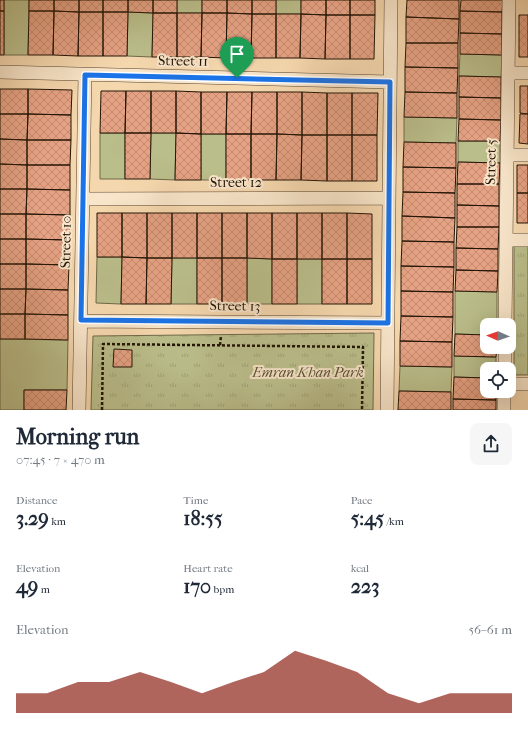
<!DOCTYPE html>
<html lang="en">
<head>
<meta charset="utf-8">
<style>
	body { margin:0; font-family:"IM FELL French Canon",serif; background:#f6f6f7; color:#1f2937; height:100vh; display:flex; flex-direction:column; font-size:15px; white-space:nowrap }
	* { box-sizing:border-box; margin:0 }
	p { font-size:13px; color:#747a83 }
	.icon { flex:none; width:22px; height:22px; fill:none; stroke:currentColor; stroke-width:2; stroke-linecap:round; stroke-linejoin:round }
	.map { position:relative; height:410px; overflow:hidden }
	.sheet { display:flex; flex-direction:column; background:#fff; flex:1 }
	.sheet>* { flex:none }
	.needle { width:26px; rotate:272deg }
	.fabs { position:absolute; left:480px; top:318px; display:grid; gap:8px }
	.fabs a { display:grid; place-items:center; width:36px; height:36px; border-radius:8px; background:#fff; box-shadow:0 4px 16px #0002; font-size:20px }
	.pin { position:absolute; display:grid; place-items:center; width:34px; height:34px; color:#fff; margin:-41px -17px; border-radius:50% 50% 50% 0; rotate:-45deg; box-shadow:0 0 4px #0007 }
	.pin .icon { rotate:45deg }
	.round { display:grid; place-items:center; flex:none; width:42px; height:42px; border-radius:8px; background:#f6f6f7 }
	.head { display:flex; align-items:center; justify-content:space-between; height:68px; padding:0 16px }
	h1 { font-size:22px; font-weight:800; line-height:30px }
	.metrics { display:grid; grid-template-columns:repeat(3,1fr); gap:6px; height:68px; padding:4px 16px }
	.metrics div { display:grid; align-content:center }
	.metrics b { font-size:20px; font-weight:800 }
	.metrics small { font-size:11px; font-weight:400 }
	.metrics p { font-size:11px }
	.chart { height:112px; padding:8px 16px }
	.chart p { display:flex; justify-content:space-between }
	.chart svg { width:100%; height:72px; margin-top:4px; fill:#8f2418; opacity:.7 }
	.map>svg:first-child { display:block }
</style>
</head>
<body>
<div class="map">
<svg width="528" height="410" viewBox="0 0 528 410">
	<defs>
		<pattern id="park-tufts" width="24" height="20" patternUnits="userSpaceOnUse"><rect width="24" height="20" fill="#babe8b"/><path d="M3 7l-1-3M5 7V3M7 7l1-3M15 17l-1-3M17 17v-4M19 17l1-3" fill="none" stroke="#a0a276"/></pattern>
		<pattern id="building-cross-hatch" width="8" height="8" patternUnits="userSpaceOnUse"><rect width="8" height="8" fill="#e6a284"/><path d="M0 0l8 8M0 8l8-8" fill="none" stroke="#c58b70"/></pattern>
	</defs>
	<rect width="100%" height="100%" fill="#f5d7ae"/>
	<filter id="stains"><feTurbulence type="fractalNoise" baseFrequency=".005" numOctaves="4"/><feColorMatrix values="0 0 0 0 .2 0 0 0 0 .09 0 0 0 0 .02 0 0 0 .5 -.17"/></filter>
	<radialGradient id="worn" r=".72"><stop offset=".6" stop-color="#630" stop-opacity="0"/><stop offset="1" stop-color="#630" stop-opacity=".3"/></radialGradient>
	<path fill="#babe8b" stroke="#6e6948" d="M4 0H29L28 55H4Z
		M177 0H202V13H177Z
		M276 0H301V14H276Z
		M128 12 153 13 152 57 127 56Z
		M460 54 502 55 501 77 459 76Z
		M404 117 457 118 456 143 404 142Z
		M100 133H125V179H100Z
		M151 133H176L175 180 150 179Z
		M201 134H226V180H201Z
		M458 141H500V163L458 162Z
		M97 257H122L121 304 96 303Z
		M172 258H197V304H171Z
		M247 258 272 259V304H247Z
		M297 259H322V304H297Z
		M455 291 497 292V325H487V335L455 334Z
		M0 339 68 340 67 390H24V410H0Z
		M454 356 496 357V369H487V378L454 377Z
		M400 366 452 367 451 392 399 391Z"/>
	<path fill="url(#park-tufts)" stroke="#6e6948" d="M514 246H528V375H514Z
		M374 333 373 410H91L93 336Z"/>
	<path fill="url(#building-cross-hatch)" stroke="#231405" d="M0 0H4V11H0Z
		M29 0H54V11H29Z
		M54 0H79V12L54 11Z
		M79 0H103V12H79Z
		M103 0H128V12H103Z
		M128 0H153V13L128 12Z
		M153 0H177V13H153Z
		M202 0H227V13H202Z
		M227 0H252V14L227 13Z
		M252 0H276V14H252Z
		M301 0H326V15L301 14Z
		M326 0H350V15H326Z
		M350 0H375V15H350Z
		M407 0H459V19L406 17Z
		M461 0H503L502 12 460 11Z
		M0 11H4V55H0Z
		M29 11H54L53 55H28Z
		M54 11 79 12 78 56 53 55Z
		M460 11 502 12V34L460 33Z
		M79 12H103V56H78Z
		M103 12H128L127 56H103Z
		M153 13H177V57H152Z
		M177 13H202L201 57H177Z
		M202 13H227L226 58 201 57Z
		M227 13 252 14 251 58H226Z
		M252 14H276V58H251Z
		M276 14H301L300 58H276Z
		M301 14 326 15 325 59 300 58Z
		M326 15H350V59H325Z
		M350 15H375L374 59H350Z
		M519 15H528V57H519Z
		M406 17 459 19 458 43H406Z
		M460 33 502 34V55L460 54Z
		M406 43H458V68L405 67Z
		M405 67 458 68 457 93 405 92Z
		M459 76 501 77V98L459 97Z
		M520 86H528V114L520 113Z
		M0 89H28V114H0Z
		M28 89 72 90 71 115 28 114Z
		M101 91H126L125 133H100Z
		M126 91H151V133H125Z
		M151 91H176V133H151Z
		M176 91 201 92V134L176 133Z
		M201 92H227L226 134H201Z
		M227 92H252L251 134H226Z
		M252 92H277V134H251Z
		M277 92H302V135L277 134Z
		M302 92 327 93V135H302Z
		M405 92 457 93V118L404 117Z
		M327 93H352V135H327Z
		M352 93H378L377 135H352Z
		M459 97 501 98V120L459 119Z
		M0 114H28L27 140 0 139Z
		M28 114 71 115V140H27Z
		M520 114H528V144L519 143Z
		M459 119 501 120 500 141H458Z
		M125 133H151L150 179H125Z
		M176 133 201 134V180H175Z
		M226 134H251V180H226Z
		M251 134H277L276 180H251Z
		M277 134 302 135 301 180H276Z
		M302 135H327V181L301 180Z
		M327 135H352V181H327Z
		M352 135H377V181H352Z
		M0 139 27 140V165L0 164Z
		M27 140H71L70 165H27Z
		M404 142 456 143V168L403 167Z
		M458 162 500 163 499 184H457Z
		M0 164 27 165V189H0Z
		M27 165H70V190L27 189Z
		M517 165H528V193H517Z
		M403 167 456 168 455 193 403 192Z
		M457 184H499V206L457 205Z
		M0 189H27L26 214H0Z
		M27 189 70 190V215L26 214Z
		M403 192 455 193V218L402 216Z
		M517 193H528V223H517Z
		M457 205 499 206V227H457Z
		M97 213H122V257H97Z
		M122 213H147V258L122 257Z
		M147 213H172V258H147Z
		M172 213H197V258H172Z
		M197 213H222V258H197Z
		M222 213H247V258H222Z
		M247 213H272V259L247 258Z
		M272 213H297V259H272Z
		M297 213H322V259H297Z
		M322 213H347V259H322Z
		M347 213 372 214V259H347Z
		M0 214H26V239H0Z
		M26 214 70 215 69 240 26 239Z
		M402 216 455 218 454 242 402 241Z
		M457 227H499L498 249 456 248Z
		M0 239H26V264H0Z
		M26 239 69 240V265L26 264Z
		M402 241 454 242V267L401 266Z
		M456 248 498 249V271L456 270Z
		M122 257 147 258 146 304H121Z
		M147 258H172L171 304H146Z
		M197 258H222V304H197Z
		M222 258H247V304H222Z
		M272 259H297V304H272Z
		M322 259H347V304H322Z
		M347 259H372V304H347Z
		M0 264H26V289H0Z
		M26 264 69 265 68 290 26 289Z
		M401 266 454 267 453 292 401 291Z
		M456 270 498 271 497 292 455 291Z
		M0 289H26L25 314H0Z
		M26 289 68 290V315L25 314Z
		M401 291 453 292V317L401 316Z
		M0 314H25V339H0Z
		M25 314 68 315V340L25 339Z
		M401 316 453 317 452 342 400 341Z
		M455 334 487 335V347H497L496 357 454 356Z
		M400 341 452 342V367L400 366Z
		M114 349 132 350V367H113Z
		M454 377 487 378V391H496V400L453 399Z
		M24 390H67L66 410H24Z
		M399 391 451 392V410H398Z
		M453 399 496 400V410H453Z"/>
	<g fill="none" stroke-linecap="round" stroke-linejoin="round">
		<g stroke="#58452f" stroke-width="14">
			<path id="minor" d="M0 72 390 82
				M508 73H528
				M507 155H528
				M83 199 389 198
				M506 240H528
				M81 321 388 323
				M505 325 509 0
				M505 369V347
				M509 384H528
				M79 410 85 75
				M387 410 391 0
				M504 410V391"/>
		</g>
		<path stroke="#231405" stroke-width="2.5" stroke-dasharray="3 2" stroke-linecap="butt" d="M220 345 221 336
			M102 410 103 344 363 347 362 410"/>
		<use href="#minor" stroke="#f8e5ca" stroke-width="13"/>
	</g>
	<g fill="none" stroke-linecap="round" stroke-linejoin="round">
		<g stroke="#fff" stroke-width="8">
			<path id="route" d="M85 75 390 82 388 323 81 320Z"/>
		</g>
		<use href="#route" stroke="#1a73e8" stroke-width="5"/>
	</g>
	<g text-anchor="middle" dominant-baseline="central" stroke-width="4" stroke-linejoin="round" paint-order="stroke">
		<g font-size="14" fill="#231405" stroke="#f8e5ca">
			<text transform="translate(183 61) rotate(1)">Street 11</text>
			<text transform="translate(491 162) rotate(-89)">Street 5</text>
			<text x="236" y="182">Street 12</text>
			<text transform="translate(66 242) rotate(-89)">Street 10</text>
			<text transform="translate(235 306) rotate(1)">Street 13</text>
		</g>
		<g font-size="14" font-style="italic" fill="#585034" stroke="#f8e5ca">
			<text x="308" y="372">Emran Khan Park</text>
		</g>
	</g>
	<rect width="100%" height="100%" filter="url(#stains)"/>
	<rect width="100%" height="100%" fill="url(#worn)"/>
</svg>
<div class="fabs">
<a><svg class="needle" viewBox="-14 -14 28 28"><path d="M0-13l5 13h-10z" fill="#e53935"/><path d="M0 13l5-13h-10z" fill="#747a83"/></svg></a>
<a><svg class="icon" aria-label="locate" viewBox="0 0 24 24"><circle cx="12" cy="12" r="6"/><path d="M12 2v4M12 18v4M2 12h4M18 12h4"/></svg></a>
</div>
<div class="pin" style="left:237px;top:78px;background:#1e9e55"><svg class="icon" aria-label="arrive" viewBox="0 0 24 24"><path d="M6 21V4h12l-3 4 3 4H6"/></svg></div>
</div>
<section class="sheet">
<div class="head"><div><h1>Morning run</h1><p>07:45 · 7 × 470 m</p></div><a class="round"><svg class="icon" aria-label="share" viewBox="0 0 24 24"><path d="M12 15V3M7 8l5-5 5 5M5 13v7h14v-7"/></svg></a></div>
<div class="metrics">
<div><p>Distance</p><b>3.29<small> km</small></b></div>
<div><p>Time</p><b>18:55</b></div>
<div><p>Pace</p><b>5:45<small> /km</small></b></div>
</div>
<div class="metrics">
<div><p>Elevation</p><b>49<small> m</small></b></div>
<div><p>Heart rate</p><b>170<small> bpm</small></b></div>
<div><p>kcal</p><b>223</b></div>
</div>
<div class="chart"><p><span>Elevation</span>56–61 m</p>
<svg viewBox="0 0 160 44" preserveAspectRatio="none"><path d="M0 44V32L10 32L20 25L30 25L40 19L50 25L60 32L70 25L80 19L90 6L100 12L110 19L120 32L130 38L140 32L150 32L160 32V44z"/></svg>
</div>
</section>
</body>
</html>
